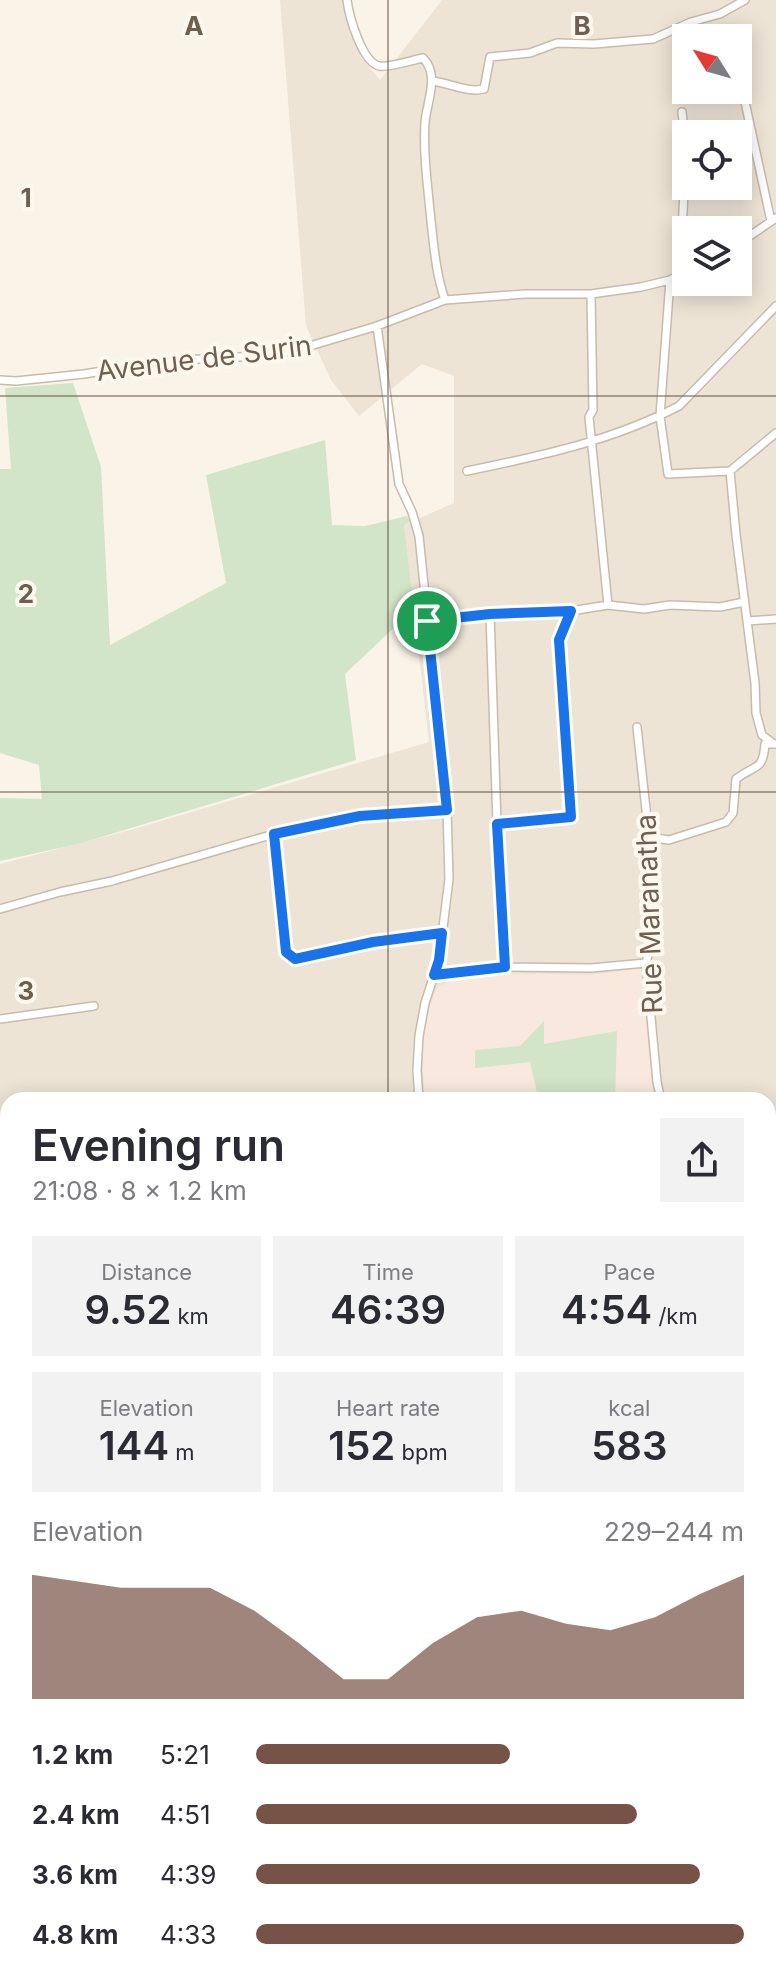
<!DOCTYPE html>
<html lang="en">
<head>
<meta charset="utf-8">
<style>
	body { margin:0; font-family:Inter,sans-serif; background:#f2f2f3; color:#2b2b33; height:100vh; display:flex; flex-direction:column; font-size:30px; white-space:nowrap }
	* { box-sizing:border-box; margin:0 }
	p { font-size:26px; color:#7c7c81 }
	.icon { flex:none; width:44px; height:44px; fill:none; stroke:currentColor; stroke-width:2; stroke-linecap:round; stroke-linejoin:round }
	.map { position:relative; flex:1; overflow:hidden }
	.details { position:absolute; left:0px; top:1092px; width:776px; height:890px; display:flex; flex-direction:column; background:#fff; border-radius:24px 24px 0 0; box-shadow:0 4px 20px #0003 }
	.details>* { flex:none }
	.needle { width:52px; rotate:307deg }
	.tools { position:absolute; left:672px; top:24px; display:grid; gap:16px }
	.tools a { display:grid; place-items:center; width:80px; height:80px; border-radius:0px; background:#fff; box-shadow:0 4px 20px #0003; font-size:40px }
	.pin { position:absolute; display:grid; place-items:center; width:68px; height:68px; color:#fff; margin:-34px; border:4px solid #fff; border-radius:50%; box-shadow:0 2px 8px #0007 }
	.round { display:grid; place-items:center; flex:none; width:84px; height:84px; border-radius:0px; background:#f2f2f3 }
	.headline { display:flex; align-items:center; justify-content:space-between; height:136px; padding:0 32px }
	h1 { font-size:44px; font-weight:600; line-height:60px }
	.figures { display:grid; grid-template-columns:repeat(3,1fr); gap:12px; height:136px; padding:8px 32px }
	.figures div { display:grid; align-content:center; border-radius:0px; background:#f2f2f3; text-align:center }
	.figures b { font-size:40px; font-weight:600 }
	.figures small { font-size:22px; font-weight:400 }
	.figures p { font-size:22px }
	.chart { height:224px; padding:16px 32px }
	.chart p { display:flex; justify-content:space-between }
	.chart svg { width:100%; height:144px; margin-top:8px; fill:#775246; opacity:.7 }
	ul { padding:0 32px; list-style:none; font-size:26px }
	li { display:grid; grid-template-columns:128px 96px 1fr; align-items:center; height:60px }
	li i { height:20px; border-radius:10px; background:#775246 }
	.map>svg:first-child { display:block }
</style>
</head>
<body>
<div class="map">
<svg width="776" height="1981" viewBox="0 0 776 1981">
	<rect width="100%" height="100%" fill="#faf4e8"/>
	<path fill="#ede4d5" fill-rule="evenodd" d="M280 0H342L361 57 380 80 442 0H776V1981H0V864L130 830 429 742 404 525 454 503V376L422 364 359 416 331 380 306 326ZM686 38H738V90H686ZM686 134H738V186H686ZM686 230H738V282H686ZM8 1100H768V1974H8Z"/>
	<path fill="#f8e8dd" d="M645 968 652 1082 657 1100H425L423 1074V1041L430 1005 437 988 454 978 504 973 589 975Z"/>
	<path fill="#d2e5c8" d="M73 383 101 467 110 645 226 583 206 475 325 440 332 525 365 526 407 516 410 522 404 525 414 609 345 674 356 760 78 844 0 861V798L42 799 39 765 0 753V469H11L5 388Z
		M544 1021V1044L617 1031 615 1100H540L538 1097 530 1062 475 1068V1050L520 1046Z"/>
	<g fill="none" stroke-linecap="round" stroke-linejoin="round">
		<path stroke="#a7c7d1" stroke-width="2" d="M0 1267 8 1268
			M0 1561 8 1562
			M0 1621 8 1628
			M768 1970 776 1969
			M63 1974 64 1981
			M682 1981 740 1974"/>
		<g stroke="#c7bbad" stroke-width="10">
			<path id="minor" d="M347 0C349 16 362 62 379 66 389 68 412 60 423 58 440 75 427 101 425 122 423 155 428 188 431 221 434 248 436 274 445 300
				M738 70 771 221
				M432 81C450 83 467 93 484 89L490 57 530 53 557 43 594 44 653 39 691 22 720 14 745 0
				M738 244 776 218
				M680 275 686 149 682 112
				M670 280 660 416 668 474 730 471 776 433
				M591 294 593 410 589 417 608 605
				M377 326 399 484 412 512 419 536 447 810 449 879 439 960 425 1003 419 1036 417 1070 419 1100
				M0 380 16 381 84 374 165 361 258 356 300 349 377 326 445 300 525 294H591L641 287 670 280 686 272
				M467 471C540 456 612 441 679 406L776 306
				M730 471 736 535 755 683 756 713 762 735 774 744
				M427 621 490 614
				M748 621 776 619
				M637 727 649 837 652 939 646 963 657 1082 661 1100
				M497 824 571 817 559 640 571 611
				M274 834 286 952 295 959 373 942 442 933
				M649 837 669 840 726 822 733 813 736 779C755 764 763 772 765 744H775
				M0 909 60 892 112 881 274 834 360 816 447 810
				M505 967 500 895 501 871 497 824 490 614 571 611 608 605 644 609 670 605 720 607 744 602
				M434 975 505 967 591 968 646 963
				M0 1019 94 1006
				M768 1241 776 1240
				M0 1311H8
				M768 1356 776 1355
				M0 1543 8 1541
				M0 1578 8 1584
				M768 1593 776 1656
				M0 1643 3 1646
				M0 1756H8
				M768 1816 776 1815
				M768 1936 776 1935
				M101 1974V1981
				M227 1974V1981
				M355 1974V1981
				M507 1974 508 1981
				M425 1981 481 1974
				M731 1981 776 1976"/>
		</g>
		<g stroke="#c7bbad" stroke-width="12">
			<path id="tertiary" d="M0 1413 8 1410
				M768 1522 776 1521
				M768 1662 776 1661
				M0 1808 8 1797"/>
		</g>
		<use href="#minor" stroke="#fff" stroke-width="7"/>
		<use href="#tertiary" stroke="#fff" stroke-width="9"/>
	</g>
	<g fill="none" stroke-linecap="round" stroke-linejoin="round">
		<g stroke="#fff" stroke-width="16">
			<path id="route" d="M571 611 559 640 571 817 497 824 505 967 434 975 439 960 442 933 373 942 295 959 286 952 274 834 360 816 447 810 427 621 490 614Z"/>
		</g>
		<use href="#route" stroke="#1a73e8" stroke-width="10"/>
	</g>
	<path fill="none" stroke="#705e4f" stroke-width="2" stroke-opacity="0.55" d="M388 0V1100M0 396H776M0 792H776M0 1189H8M768 1189H776M0 1585H8M768 1585H776M388 1974V1981"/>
	<g text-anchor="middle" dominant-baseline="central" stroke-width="8" stroke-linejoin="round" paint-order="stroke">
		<g font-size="28" fill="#705e4f" stroke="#fdf8ee">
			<text transform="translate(204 358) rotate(-7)">Avenue de Surin</text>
			<text transform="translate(649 914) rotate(-92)">Rue Maranatha</text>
		</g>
	</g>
	<g font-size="26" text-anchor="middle" font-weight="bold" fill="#705e4f" stroke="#fdf8ee" stroke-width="8" stroke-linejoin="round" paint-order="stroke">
		<text x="194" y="35">A</text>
		<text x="582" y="35">B</text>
		<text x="26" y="207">1</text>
		<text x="26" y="603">2</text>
		<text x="26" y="1000">3</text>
	</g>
</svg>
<div class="tools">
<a><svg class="needle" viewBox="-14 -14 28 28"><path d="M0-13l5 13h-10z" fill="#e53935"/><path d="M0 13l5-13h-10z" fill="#7c7c81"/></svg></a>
<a><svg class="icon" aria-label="locate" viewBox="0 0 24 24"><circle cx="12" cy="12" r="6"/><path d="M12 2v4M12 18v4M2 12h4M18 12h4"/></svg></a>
<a><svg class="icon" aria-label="layers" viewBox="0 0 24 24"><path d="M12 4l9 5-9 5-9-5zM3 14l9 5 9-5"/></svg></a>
</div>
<div class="pin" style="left:427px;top:621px;background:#1e9e55"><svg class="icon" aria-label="arrive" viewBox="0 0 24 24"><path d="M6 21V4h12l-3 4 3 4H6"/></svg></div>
<section class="details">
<div class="headline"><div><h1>Evening run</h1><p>21:08 · 8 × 1.2 km</p></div><a class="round"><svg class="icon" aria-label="share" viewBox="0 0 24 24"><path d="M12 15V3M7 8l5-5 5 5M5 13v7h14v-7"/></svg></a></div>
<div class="figures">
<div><p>Distance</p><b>9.52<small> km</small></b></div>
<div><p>Time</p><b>46:39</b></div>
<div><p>Pace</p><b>4:54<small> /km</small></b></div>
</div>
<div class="figures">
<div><p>Elevation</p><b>144<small> m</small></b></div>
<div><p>Heart rate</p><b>152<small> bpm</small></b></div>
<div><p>kcal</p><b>583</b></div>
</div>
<div class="chart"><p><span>Elevation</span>229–244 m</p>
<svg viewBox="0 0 160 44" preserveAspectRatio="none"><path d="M0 44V6L10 8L20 10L30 10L40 10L50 17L60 27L70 38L80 38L90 27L100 19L110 17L120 21L130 23L140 19L150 12L160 6V44z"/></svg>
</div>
<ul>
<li><b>1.2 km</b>5:21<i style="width:52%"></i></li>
<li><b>2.4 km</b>4:51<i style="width:78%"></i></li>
<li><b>3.6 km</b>4:39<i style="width:91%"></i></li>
<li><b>4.8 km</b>4:33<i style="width:100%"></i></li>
</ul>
</section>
</div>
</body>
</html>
